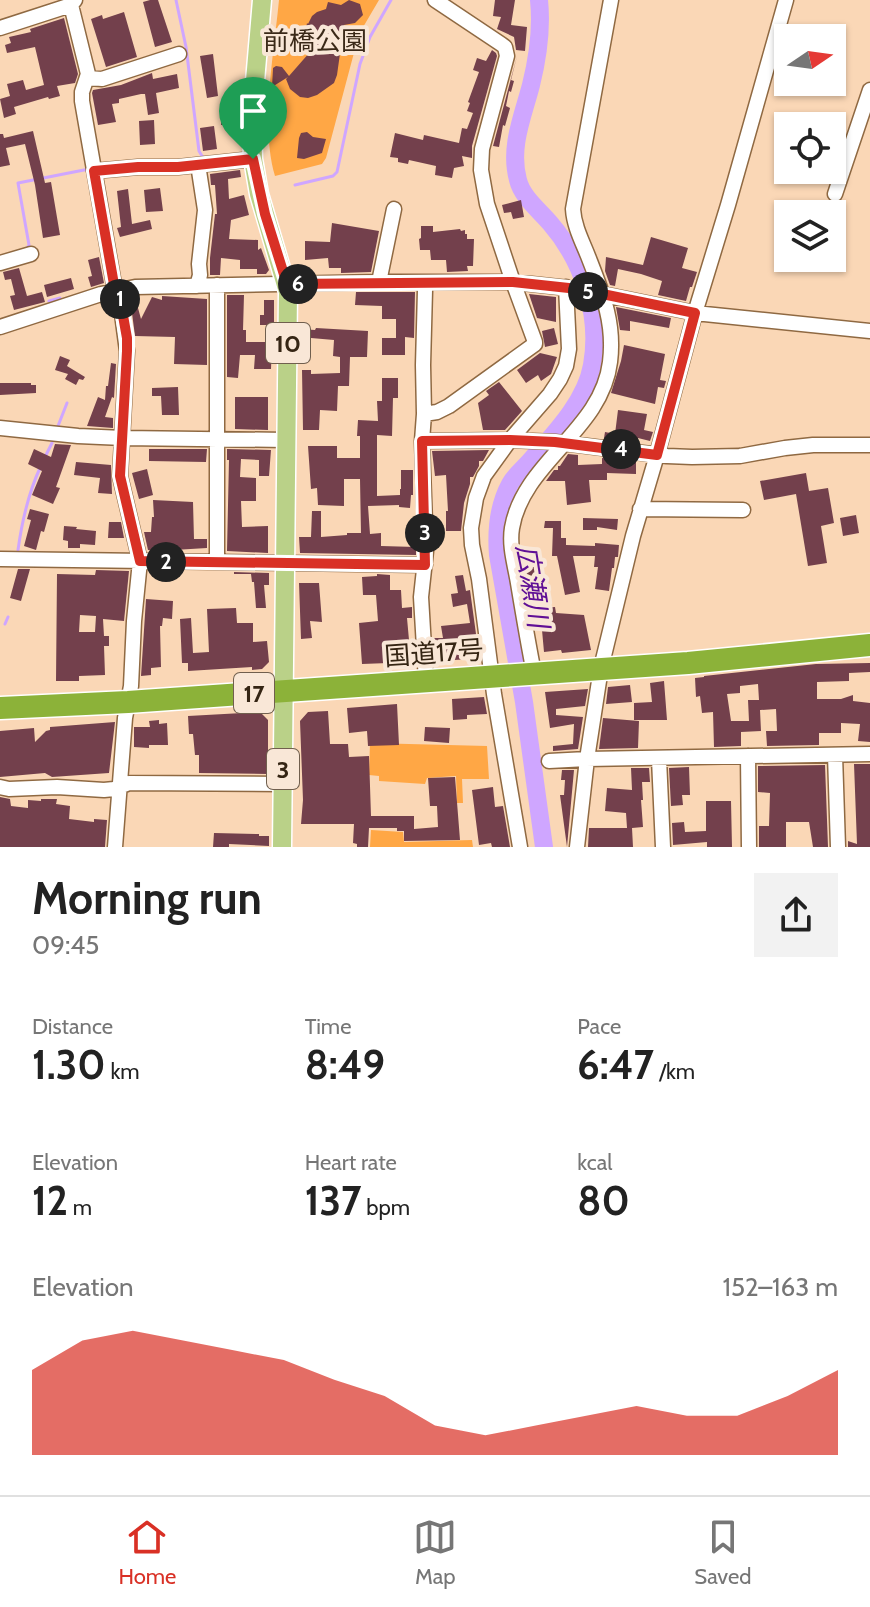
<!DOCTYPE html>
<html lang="en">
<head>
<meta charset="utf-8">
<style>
	body { margin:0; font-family:Cabin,"Noto Sans JP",sans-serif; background:#f2f2f2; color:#222; height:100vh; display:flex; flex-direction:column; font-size:30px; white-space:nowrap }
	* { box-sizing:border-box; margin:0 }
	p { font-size:26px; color:#767676 }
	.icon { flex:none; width:44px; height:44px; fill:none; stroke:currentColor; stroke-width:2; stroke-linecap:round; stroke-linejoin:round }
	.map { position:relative; height:847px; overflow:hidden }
	.details { display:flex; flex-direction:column; background:#fff; flex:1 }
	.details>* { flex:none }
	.needle { width:52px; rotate:77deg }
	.fabs { position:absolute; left:774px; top:24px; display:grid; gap:16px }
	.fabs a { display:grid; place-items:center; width:72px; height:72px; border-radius:0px; background:#fff; box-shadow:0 2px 6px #0004; font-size:40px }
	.pin { position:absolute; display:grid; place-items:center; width:68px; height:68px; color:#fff; margin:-82px -34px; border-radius:50% 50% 50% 0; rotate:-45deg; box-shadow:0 0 8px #0007 }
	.pin .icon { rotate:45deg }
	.km { position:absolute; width:40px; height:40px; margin:-20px; border-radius:50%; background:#222; color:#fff; font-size:22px; line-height:40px; text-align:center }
	.round { display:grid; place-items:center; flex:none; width:84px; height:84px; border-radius:0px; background:#f2f2f2 }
	.head { display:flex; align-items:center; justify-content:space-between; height:136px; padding:0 32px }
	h1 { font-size:44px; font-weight:700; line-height:60px }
	.metrics { display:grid; grid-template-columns:repeat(3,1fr); gap:12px; height:136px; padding:8px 32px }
	.metrics div { display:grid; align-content:center }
	.metrics b { font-size:40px; font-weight:700 }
	.metrics small { font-size:22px; font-weight:400 }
	.metrics p { font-size:22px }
	.chart { height:224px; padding:16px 32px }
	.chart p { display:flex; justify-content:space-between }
	.chart svg { width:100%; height:144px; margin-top:8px; fill:#d93025; opacity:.7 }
	.tabs { display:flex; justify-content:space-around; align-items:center; height:112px; border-top:2px solid #e0e0e0; background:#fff; font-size:22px; color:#767676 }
	.tabs a { display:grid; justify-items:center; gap:4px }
	.tabs .current { color:#d93025 }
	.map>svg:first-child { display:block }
</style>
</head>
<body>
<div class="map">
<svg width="870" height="847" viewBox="0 0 870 847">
	<rect width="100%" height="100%" fill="#fad7b6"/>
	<path fill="#ffa745" d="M279 0H379L359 34 326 158 322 164 275 176C260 126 274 53 279 0Z
		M370 743 487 746 489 779H462L463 803H457L456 776 427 778 425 784 379 781V776L369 775Z
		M371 830 403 832 404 842 472 840 473 847H370Z"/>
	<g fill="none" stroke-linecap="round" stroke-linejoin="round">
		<path stroke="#cfa6ff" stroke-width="3" d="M176 0 186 47 199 151 202 156 207 159
			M295 185 333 176 337 172 360 64 370 37 391 0
			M26 250 29 245 18 183 89 169
			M49 301 60 298
			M58 426 67 403
			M45 457 52 443
			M18 550C22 521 28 494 40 468
			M5 624 8 617"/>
		<path stroke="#cfa6ff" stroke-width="18" d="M539 0C542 29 538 57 531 85 523 116 509 147 518 180 522 197 539 210 550 223 583 261 601 315 592 365 586 401 554 434 530 461 524 468 515 475 510 484 498 506 496 530 498 555L524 702 544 847"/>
	</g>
	<path fill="#73404c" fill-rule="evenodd" d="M150 0H158L172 42 155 47 143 2Z
		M349 0 360 4 363 15 355 23 344 25 337 75 334 83 317 95 308 98 300 97 290 89 286 79 288 77 272 87 273 68 276 66 282 67 289 76 310 52 302 51 307 23 308 24 312 16 317 12 326 9 328 2 341 5Z
		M495 0H515L511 25 527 27 525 51 516 50 514 37 497 29 501 17 493 16Z
		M124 12 137 57 106 67 91 19 102 15 103 19Z
		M64 18 78 74 75 83 57 86 60 96 49 99 48 97 14 107 16 114 4 118 0 99 10 96 7 84 23 80 26 90 44 85 35 47 7 53 5 45 11 43 9 37 31 32 30 29Z
		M492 50 496 53 497 56 472 146V158L462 156 464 166 454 168 452 178 435 175 436 166 409 160 408 164 398 162V158L390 157 395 133 423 140 424 135 459 143 462 128 467 129 473 113 467 111 470 103 468 102 479 72 473 70 477 58 486 61Z
		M213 54 218 96 207 98 200 56Z
		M517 56 511 80 514 81 511 92 509 91 506 106 510 108 505 126 503 125 499 147 493 146Z
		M152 73 153 79 177 74 179 88 156 93 159 113 148 115 145 94H141L119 99V103L112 104 116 122 98 125 92 93 93 90 121 85Z
		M222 109 236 110 235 125H221Z
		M154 120 155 144 140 145 139 121Z
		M214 126 217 149 203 151 200 128Z
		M33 131 45 183 51 182 60 235 43 238 35 185 25 144 6 148 10 165 0 167V134H3L4 138Z
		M307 132 313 137 326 139 322 153 304 159 297 158 299 138 301 133Z
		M240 170 241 177 228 179 229 199 244 195 249 215 231 220 229 239 258 240V250L261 248 269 270 266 274H257V269H240V260L221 258 220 275H210V258L215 214H217L215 185H211L210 174Z
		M160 188 163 211 146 212 144 190Z
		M128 189 132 224 150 220 152 229 120 237 117 228 121 227 117 191Z
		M521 200 524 217 513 219 511 212 504 213 502 205Z
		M332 223 379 231 371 272 341 273V268H329L328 258 305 260V241L330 242Z
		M421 226H433V232L460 229 461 231 465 230V234H467V239H474L473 266H467L468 271 447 272 446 260H431L430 250H420L419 239 421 238Z
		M651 237 688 248 682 268 697 272 692 287H690L686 301 658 295 662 281 641 274 618 269 615 286 610 285 605 271 606 257 643 265Z
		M99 257 104 283 91 287 88 277 92 276 88 260Z
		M19 268 27 296 42 292 45 302 14 310 10 296 15 295 11 279 5 280 3 272Z
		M71 278 74 289 47 297 44 285Z
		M356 292H415L414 338 405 337V355H382V338H396V319H382V306L355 305Z
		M529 294 556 297V322L537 318Z
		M227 295H244L243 330H246V342H272L271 369H254L255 355H240L238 378 227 377Z
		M162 296 207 299V365L174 364 175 337 135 336 130 298 135 297 141 319 152 297 162 300Z
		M264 300H274V325H260V315H264Z
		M616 307 671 318 669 328 630 321V331L620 330Z
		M316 328 368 331 367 357H350L349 386H338L337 411 320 410 319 430H303L302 370H311V374L340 373V357L333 356 334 340 311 338V349H300L301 329 315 330Z
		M554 328 558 344 545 347 542 331Z
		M624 345 665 354 660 380 666 381 664 388 658 387 655 404 611 393 621 361Z
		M540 353 557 357 551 374 541 381 538 375 526 383 517 370Z
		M60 356 70 360 67 366 85 377 83 380 79 379 76 385 65 379 68 374 55 370Z
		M111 363 116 364 114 398 112 397 105 417 113 418V428L87 426 98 397 105 400 106 386H108Z
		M382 378H398V398H393L392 436 377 435V496L400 495V489H401V470H413V495H411L410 508 399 507V505L368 506 370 534 381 533V546L416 547V555L300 553 299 537H311L312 511H321V537L347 535V533H361L360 479H344V506L318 505 317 488 311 489 308 446H337V458H360V436H357L358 420 378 421 377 401H382Z
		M499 382 522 411 505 430H483L478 403 489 395 486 391Z
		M0 383H31V385H36V393L0 395Z
		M178 387 179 415H162L161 396H152V388Z
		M235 397H268V430L235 429Z
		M618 410 647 414 644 430 653 432 650 441 638 438 637 442 604 438 605 432 615 434Z
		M55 444 71 445 56 487 60 488 53 504 32 495 42 471 28 464 34 449 51 457Z
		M149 449H207L206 462 149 461Z
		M227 449 271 450 269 476H259V460L241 459 240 477 256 478V501H241L242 527 268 526V553L227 551 229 460H227Z
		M489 450 483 461H479V466L473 477H470V484L464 503 461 531H446V511H448L446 475 435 476 432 451Z
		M568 454 578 455V465L602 464V458L636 462V474L607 473V480H589L591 502 567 505 565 481H546L554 470H558V466H560Z
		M76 462 111 465 112 494 98 493 100 478 74 475Z
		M147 469 153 495 139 499 132 473Z
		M806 473 809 491 828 488 834 523 821 526 827 563 808 566 796 494 764 500 760 481Z
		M153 500 193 502 194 539H207V548L174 550V551L148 550 144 532H151L152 517H154Z
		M30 509 49 514 44 532 41 531 36 550 24 546 31 520 27 519Z
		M856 515 859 533 843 536 840 518Z
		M583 518 618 519 617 530 597 527V530H583Z
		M545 521H561V538H566V545L595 546V543L619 545 618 557H615L614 568H612L609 591 595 589 598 567H594L595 556H573L580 592 565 595 557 556H552L553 528H544Z
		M109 522H121L124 538H108Z
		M64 526 77 527 76 529 96 531 95 545 80 544V548H68V541L63 540Z
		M536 549 539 573 534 574 537 591 530 592 522 551Z
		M18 569H30L21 601 10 598Z
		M96 570 129 571 124 621 103 619 104 636H109V646H104L105 675 79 676V681H56L57 574 95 575ZM80 615 96 616 95 632H79Z
		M234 572 269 573V585H264L266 608H256L254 582H252L251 574H234Z
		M377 574 390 575V590H401L402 608 412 607V618H407L409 640V643L414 642 415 662 362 664 359 623 378 621 376 595H363L362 577 377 576Z
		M463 575 466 591 470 590 479 656 472 657V659L435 661 433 638H443L441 626 470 623 467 604 453 607 451 594 458 593 455 576Z
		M299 583H319L322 622 310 621 312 638 301 639Z
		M146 599 173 601 172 619 163 618 162 626H160L161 667 151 668V675L141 676Z
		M555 607 556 613 584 615 591 650 562 653 561 650 544 652 540 608Z
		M236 608 237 623H253V642L267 641 269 662 262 669 252 670V667L188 671V663H182L180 619 191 618 193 653 209 652 207 609Z
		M870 663V672L849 673V681L817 682V699H841L853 695V701L870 703V742L858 741 860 724 841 723V733H819V745L767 746 766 731H777L776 709 760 710 761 731 741 732V746L714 747 713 712 702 713 700 696 696 697 695 678 704 677V676L816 664ZM758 684 759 700H748L749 721H731L727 694 740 693V686Z
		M664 681 667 720H634V703L652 702 650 683Z
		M630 685 632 702 606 704 608 687Z
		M588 689 585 706 556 709V715L583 717 578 749 553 751V746L573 744 574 724 550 728 545 692Z
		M484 697 487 714 467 715V719L453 720 452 699Z
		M397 704 399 745 368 746 367 731 349 733 347 708Z
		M328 711 330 744H348L349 757 369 756 371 816H414V829L438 827 437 806H430L428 778 455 777 460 840 404 841V831H397V828H369L368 847H357V844L353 843 354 824H301L303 800 300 721 308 712Z
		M260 712 268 720V774L199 773V755H195L193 734H189L188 716Z
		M603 718 639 721 638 748 599 749Z
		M159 720V724L167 723 168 745H149V748L134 747V727H150L149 721Z
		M115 722 109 773 52 777 45 773 0 777V731L34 728 35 742 46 731 50 730V727Z
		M425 727 450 728 449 743 424 741Z
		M854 764H870V847H848V841L857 844Z
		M825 765 828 847H813L809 822H786V847H759V826H769L770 793 758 792V766Z
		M689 767 690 795H682L683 805 671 806 669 768Z
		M631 768H649L650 782H642L643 800H641L643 827 632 828 633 847H588L589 828H627L626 813 605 811 607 788 632 790Z
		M562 770H574L567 847 560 795H564L565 780H561Z
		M493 787 495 807 503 806 510 847H492L491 843 479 845 472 790Z
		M0 797 10 799 11 806 28 808V800L41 801V799H57L56 804 70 806 69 819 94 822V819L107 820 105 847H0Z
		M706 801H731L732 847H707V842L673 845 672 823 684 822 685 832 706 831Z
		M214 833 259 834V836H269V846L229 844V847H213Z"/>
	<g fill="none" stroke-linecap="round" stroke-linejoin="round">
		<g stroke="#8f6942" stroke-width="17">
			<path id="minor" d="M75 0 71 5 88 74 82 92V101L115 290 120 299 127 351 120 476 140 561 134 621 131 686 125 718 115 847
				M0 28 71 5
				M88 78 102 79 179 54
				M196 165 199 171 205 210 199 264 200 275 197 286
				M94 171 138 167H178L253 159
				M835 194 870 90
				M0 263 31 254
				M379 282 394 209
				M423 282 425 290 423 365 424 414 422 441 426 551 421 597 426 681
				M217 285V562
				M0 327 101 294 135 287 379 282H513L578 289 695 313 870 331
				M424 414 437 412 449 406 535 344V342L513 282 487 204 481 170 482 149 507 56 505 47 501 44 435 0
				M0 428 78 436 123 438 286 440
				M422 441 510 440 555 442 667 456 692 457 740 456 785 448 813 445H870
				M640 509 743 510
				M0 559 425 565
				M534 673C528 643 523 613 518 583 515 565 509 546 512 528 523 462 602 430 610 362 615 322 602 292 588 256 582 241 574 226 573 209L611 0
				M835 755 838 847
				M748 756 749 847
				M659 759 663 847
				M549 761 587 759 870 754
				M0 787 9 789 57 787 104 790 114 789 129 783 283 784
				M520 847 494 694 479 579 472 545 471 528 476 498 484 476 510 440 550 394 560 379 566 366 569 349 566 287
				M577 847 587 759 601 668 633 536 657 455 695 313 728 205 786 0"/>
		</g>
		<g stroke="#fff" stroke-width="21">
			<path id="major" d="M262 0 252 116 253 159 259 194 288 292 282 847"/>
		</g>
		<g stroke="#fff" stroke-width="25">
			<path id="highway" d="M0 708 128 702 688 663 870 645"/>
		</g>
		<use href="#minor" stroke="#fff" stroke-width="14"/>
		<use href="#major" stroke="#bad188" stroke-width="18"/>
		<use href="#highway" stroke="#8cb239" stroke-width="22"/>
	</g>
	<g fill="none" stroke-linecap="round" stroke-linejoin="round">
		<g stroke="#fff" stroke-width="16">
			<path id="route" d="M253 159 265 214 287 284 513 282 578 289 695 313 657 455 555 442 510 440 422 441 425 565 140 561 120 476 127 351V338L120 299 115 290 94 171 138 167H178Z"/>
		</g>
		<use href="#route" stroke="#d93025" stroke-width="10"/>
	</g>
	<g text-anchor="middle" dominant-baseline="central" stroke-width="8" stroke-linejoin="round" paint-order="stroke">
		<g fill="#f9e7d7" stroke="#705f4e" stroke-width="2">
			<rect x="266" y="323" width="44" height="40" rx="6"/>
			<rect x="234" y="673" width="40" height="40" rx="6"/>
			<rect x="267" y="749" width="32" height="40" rx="6"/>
		</g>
		<g font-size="24" font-weight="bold" fill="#352514">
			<text x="288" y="343">10</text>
			<text x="254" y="693">17</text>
			<text x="283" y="769">3</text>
		</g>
		<g font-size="26" fill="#3a2918" stroke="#f9e7d7">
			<text x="315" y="41">前橋公園</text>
		</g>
		<g font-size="26" fill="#352514" stroke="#f9e7d7">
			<text transform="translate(434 653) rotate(-4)">国道17号</text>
		</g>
		<g font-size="28" font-style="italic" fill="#601096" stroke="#f9e7d7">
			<text transform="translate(533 586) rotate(81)">広瀬川</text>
		</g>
	</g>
</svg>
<div class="fabs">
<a><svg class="needle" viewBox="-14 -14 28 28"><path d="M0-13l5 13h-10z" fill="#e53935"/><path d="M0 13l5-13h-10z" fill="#767676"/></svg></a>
<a><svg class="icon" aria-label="locate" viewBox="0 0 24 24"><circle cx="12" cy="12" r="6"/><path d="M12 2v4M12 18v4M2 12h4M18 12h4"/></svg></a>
<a><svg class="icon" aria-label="layers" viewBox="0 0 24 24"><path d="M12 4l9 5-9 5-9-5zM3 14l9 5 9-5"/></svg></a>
</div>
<div class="pin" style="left:253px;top:159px;background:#1e9e55"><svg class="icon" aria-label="arrive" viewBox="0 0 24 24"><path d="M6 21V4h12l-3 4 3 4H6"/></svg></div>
<b class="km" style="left:120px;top:299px">1</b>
<b class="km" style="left:166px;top:562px">2</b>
<b class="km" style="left:425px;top:533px">3</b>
<b class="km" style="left:621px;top:449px">4</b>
<b class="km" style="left:588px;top:292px">5</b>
<b class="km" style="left:298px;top:284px">6</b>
</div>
<section class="details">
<div class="head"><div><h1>Morning run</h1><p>09:45</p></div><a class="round"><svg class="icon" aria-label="share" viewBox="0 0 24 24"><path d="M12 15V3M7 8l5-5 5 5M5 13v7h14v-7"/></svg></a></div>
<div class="metrics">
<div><p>Distance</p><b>1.30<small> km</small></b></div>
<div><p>Time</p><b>8:49</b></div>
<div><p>Pace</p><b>6:47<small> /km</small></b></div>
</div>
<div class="metrics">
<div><p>Elevation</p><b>12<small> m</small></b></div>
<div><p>Heart rate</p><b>137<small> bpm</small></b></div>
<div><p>kcal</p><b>80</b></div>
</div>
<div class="chart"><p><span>Elevation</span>152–163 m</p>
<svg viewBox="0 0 160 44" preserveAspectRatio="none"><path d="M0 44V18L10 9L20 6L30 9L40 12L50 15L60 21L70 26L80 35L90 38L100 35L110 32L120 29L130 32L140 32L150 26L160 18V44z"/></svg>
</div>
</section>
<nav class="tabs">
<a class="current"><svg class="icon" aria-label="home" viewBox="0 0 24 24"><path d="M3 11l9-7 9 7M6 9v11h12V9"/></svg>Home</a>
<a><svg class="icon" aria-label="map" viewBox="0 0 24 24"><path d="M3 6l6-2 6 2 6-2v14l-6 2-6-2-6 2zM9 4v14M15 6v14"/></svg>Map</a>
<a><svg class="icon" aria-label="saved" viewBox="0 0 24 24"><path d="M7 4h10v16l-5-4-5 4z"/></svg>Saved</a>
</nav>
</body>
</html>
